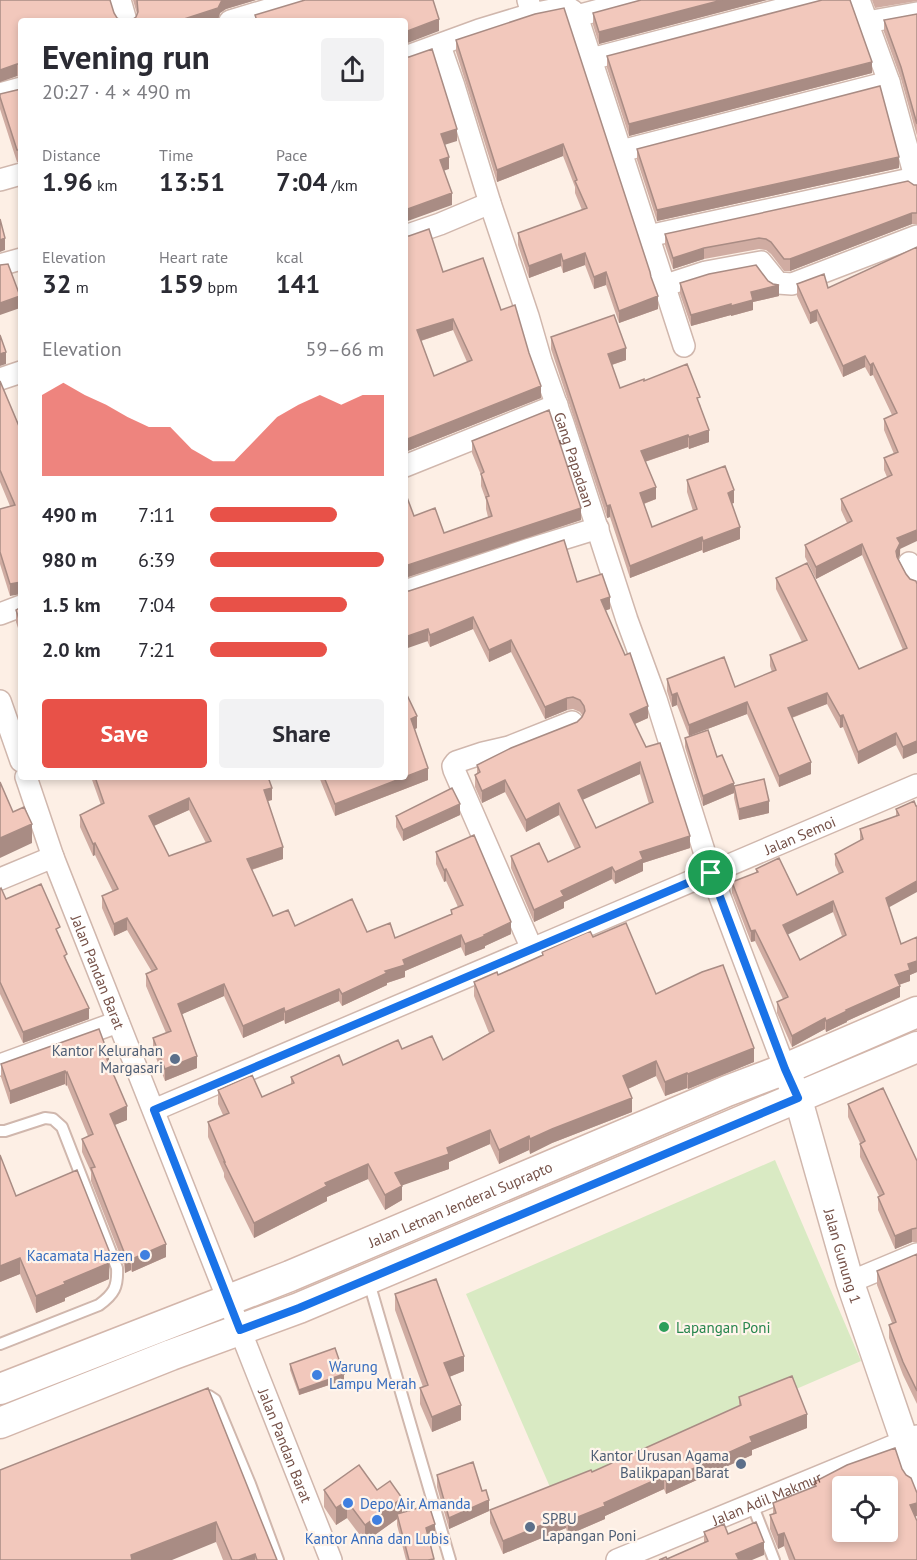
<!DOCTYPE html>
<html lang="en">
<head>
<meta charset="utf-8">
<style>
	body { margin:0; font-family:"PT Sans",sans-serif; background:#f2f2f3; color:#2b2b33; height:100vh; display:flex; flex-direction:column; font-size:22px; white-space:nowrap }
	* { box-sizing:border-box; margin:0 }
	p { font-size:20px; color:#7c7c81 }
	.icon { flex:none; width:33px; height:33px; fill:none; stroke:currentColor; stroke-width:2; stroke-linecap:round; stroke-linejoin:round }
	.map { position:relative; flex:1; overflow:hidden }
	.sheet { position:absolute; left:18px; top:18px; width:390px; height:762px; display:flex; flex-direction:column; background:#fff; border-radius:6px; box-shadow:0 3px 9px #0003 }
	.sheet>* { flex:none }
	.fabs { position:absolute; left:832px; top:1476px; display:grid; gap:12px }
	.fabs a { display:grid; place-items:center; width:66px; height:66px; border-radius:6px; background:#fff; box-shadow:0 3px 9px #0003; font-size:30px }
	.pin { position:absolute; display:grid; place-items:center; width:51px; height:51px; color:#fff; margin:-26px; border:3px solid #fff; border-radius:50%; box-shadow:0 2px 6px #0007 }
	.round { display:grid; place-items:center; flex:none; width:63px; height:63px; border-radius:6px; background:#f2f2f3 }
	.head { display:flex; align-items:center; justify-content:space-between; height:102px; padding:0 24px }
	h1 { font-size:33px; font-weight:700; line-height:45px }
	.figures { display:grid; grid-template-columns:repeat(3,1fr); gap:9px; height:102px; padding:6px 24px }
	.figures div { display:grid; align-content:center }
	.figures b { font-size:26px; font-weight:700 }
	.figures small { font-size:16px; font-weight:400 }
	.figures p { font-size:16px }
	.chart { height:168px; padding:12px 24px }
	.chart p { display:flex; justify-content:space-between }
	.chart svg { width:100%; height:108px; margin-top:6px; fill:#e85148; opacity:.7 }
	.button { display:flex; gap:12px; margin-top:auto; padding:12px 24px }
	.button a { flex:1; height:69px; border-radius:6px; background:#e85148; color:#fff; font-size:24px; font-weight:700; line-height:69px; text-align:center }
	.button a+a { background:#f2f2f3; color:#2b2b33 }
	ul { padding:0 24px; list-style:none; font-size:20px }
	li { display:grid; grid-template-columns:96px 72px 1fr; align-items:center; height:45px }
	li i { height:15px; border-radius:8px; background:#e85148 }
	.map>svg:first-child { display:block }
</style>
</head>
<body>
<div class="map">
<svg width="917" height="1560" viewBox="0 0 917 1560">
	<rect width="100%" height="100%" fill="#fdefe5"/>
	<path fill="#d9eac3" d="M775 1160 861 1361 553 1494 466 1294Z"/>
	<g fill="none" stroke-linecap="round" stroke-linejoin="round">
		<g stroke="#d0b7ad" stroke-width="14">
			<path id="service" d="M0 1131H5L45 1118 53 1119 62 1127 117 1268C118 1287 114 1294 99 1305L0 1344
				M368 1279 450 1560
				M200 1398 209 1396 215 1400 250 1484 278 1560
				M752 1504 774 1560"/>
		</g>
		<g stroke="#d0b7ad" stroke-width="24">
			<g id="minor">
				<path d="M120 0 126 21"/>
				<path d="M859 0 889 82 917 184"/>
				<path d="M532 14 567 7 573 11 577 16 684 346"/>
				<path d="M577 16 636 0"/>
				<path d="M230 21 301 0"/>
				<path d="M867 22 917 13"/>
				<path id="s1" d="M440 46 454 86 490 203 528 316 541 361 563 423 627 620 656 699 711 873 785 1069"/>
				<path d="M405 57 479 30 532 14 528 0"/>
				<path d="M591 59 817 0"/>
				<path d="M0 94 21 88"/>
				<path d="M621 151 889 82"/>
				<path d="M0 180 21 174"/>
				<path d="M405 236 440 224 490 203"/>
				<path d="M648 236 915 178"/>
				<path d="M0 265 21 259"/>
				<path d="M663 286 706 272 761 262 778 283 792 284 917 236"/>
				<path d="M0 379 21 372"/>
				<path d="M405 466 557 405"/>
				<path d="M909 563 917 580"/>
				<path d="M405 591 530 549 598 528"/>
				<path d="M0 614 21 606"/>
				<path d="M0 701 21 761"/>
				<path id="s2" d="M26 777 53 857 331 1560"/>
				<path d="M0 879 53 857"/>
				<path d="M532 949 454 770 453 766 456 762 483 753 509 747 572 722"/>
				<path d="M0 1065 118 1022"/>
				<path id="s3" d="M154 1110 917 785"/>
				<path d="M850 1282 917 1254"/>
				<path id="s4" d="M617 1560 917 1436"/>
			</g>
		</g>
		<g stroke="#d0b7ad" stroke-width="30">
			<g id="tertiary">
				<path id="s5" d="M785 1069 798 1098 850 1282 917 1477"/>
			</g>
		</g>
		<g stroke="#d3b6ab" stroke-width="33">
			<g id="secondary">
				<path id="s6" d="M0 1389 290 1276 727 1091 785 1069 917 1012"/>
				<path d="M0 1423 171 1355 299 1308 917 1047"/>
			</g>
		</g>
		<use href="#service" stroke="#fff" stroke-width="10"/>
		<use href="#minor" stroke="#fff" stroke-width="21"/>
		<use href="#tertiary" stroke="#fff" stroke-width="27"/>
		<use href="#secondary" stroke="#fff" stroke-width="30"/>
	</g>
	<path fill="#d0aca2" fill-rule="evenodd" d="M0 0 114 13 117 18 21 21V76H17L0 82Z
		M133 0H256L226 9 220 13 218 20 215 21H130L136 17 137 14Z
		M641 0H767L599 44 593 25V13Z
		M872 0H917V1L875 8Z
		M535 14 651 277 658 309 619 323 606 285 594 289 585 265 563 273 561 266 529 278 518 245V233L582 210 575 193V187L563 156 497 182 456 52V40Z
		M917 14V136L901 79 884 32V20Z
		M607 56 872 73 629 136 607 68Z
		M21 89V162H17L0 109V97Z
		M637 149 899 168 657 221 637 160Z
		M914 185H917V224H912L790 271H784L771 254 766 250 759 249 704 259 673 269 665 245V234Z
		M405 236 443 272 501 310 541 398 405 452ZM453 330 467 362 434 376 421 341Z
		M917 247 900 555 898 558 906 574 910 579 903 759 896 745 858 764 843 727 840 728 827 704 792 718 811 774 779 787 747 714 689 736 677 705 672 707 667 691V679L735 687 772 672 770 666V655L802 642 776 589V578L859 669 903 650 862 555 816 579 805 557V545L847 523 841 510V499L887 477 884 470V458L894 454 884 430V419L892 415 873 375 870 376 865 367 843 377 817 321 810 324 797 296V284L828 288Z
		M680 283 779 296 753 302V310L731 316V315L691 326 680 294Z
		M551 337 626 360 612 365 620 388 644 381 700 404 709 442 689 449 688 447 645 462 656 499 644 504 652 527 693 511 687 492V480L734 503H732L740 539 703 553 702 550 630 578 610 517 607 518 551 349Z
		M0 381 20 432 10 596 0 564V509L10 506 0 482Z
		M472 441 581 520 405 578 414 516 444 533 488 517 486 509V500L481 486V475L472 453Z
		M577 582 610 609 605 610 648 718 635 724 690 848 643 863V871L615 884 612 879 564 902V908L534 922 511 868V856L548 862 575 849 559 815 526 832 505 792 482 803 475 787V775L477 774V765L577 722 583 716 580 712 573 709 567 710 545 719 511 652 489 662 473 629 430 647 405 591ZM640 774 649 804 596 828 582 799Z
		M21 607V637L16 622V610Z
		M405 696 417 728 415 729 428 780 335 816 319 777H405Z
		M685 738 717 757 734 793 703 806 685 747Z
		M91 777H268L272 800 267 801 283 859 252 870 273 916 295 926 367 932 395 938 451 915V910L458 907 446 881 444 882 436 864V852L511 934 485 946V948L465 956 461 947 405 971V977L387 983V985L342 1006 339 1001 285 1024 284 1020 243 1038 224 996 182 1014 197 1068 165 1081 153 1050V1038L166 1033 146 986V974L152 972 127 930 114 936 102 908V896L113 892 95 855 93 856 80 827V815L101 805ZM189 810 206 843 169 856 154 826Z
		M734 786 769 813 739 820 734 798Z
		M914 801 889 908 901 944 917 937V972L910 975V981L899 985 900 997 847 1021V1022L826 1032 825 1029 792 1047 777 1013V1002L783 999 755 941 751 942 732 893V882L756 873V869L797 895 839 874 835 865V854L860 841V829L896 816V809ZM833 912 842 936 800 960 787 934Z
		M460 815 403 841 396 827V816Z
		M0 889 6 899 60 936 67 962 89 1019 23 1043 0 994Z
		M593 937 656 994 754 1062 688 1089 687 1088 665 1096 656 1076 628 1089 632 1112 552 1143 530 1154 529 1150 499 1164 490 1144 449 1162V1169L401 1185 402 1200 385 1210 368 1179 327 1197V1201L254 1238 224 1177V1173L208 1137V1122L223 1115 218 1104V1090L262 1097 291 1084V1077L343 1065 402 1049 443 1060 489 1033 474 996V982L498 975 542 955V952Z
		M1 1064 109 1066 127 1120 114 1125 166 1257 132 1272 131 1270 125 1273 124 1265 91 1181V1172L82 1152V1139L88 1136 67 1085 66 1086 65 1084 10 1104 1 1077Z
		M848 1104 917 1161V1242H912L895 1249 878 1210V1197L879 1196 860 1157V1143L848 1117Z
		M0 1155 16 1196 109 1279 65 1298V1301L36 1313 20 1274 0 1282Z
		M917 1254V1404L903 1375 889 1338V1325L892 1323 877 1285V1271Z
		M395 1294 464 1371 449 1377 461 1420 432 1432 420 1404V1388L423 1387 395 1310Z
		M290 1364 344 1380 299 1395 290 1370Z
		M208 1388 277 1560H223L216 1542Z
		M739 1397 807 1428 752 1450V1455L666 1494 664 1489 605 1516V1519L568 1535 566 1528 503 1554 490 1523V1510L592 1472 739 1406Z
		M437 1475 482 1491 489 1511 449 1529 437 1487Z
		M814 1482 915 1517 917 1560H789L784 1546 778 1549 770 1529V1515L773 1514V1503L814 1487Z
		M324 1490H377L402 1512 435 1535 428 1538 434 1560H406L397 1525V1519L365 1542 347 1518 336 1525 324 1507Z
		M704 1532 728 1534 764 1555 667 1559 704 1543Z"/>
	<path fill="#a98c84" d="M222 0H256L226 9 220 13 218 20 215 21H178Z
		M722 0H767L599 44V32Z
		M439 19V31L405 44V32Z
		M872 62V73L629 136V124Z
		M17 64V76L0 82V70Z
		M457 129V141L441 146V134Z
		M563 144V156L497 182V170Z
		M449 157V169L440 172V160Z
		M899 157V168L657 221V210Z
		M452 193V205L405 222V210Z
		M912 213V224L790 271V259Z
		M5 238V250L0 252V240Z
		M704 248V259L673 269V258Z
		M585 253V265L563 273V261Z
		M561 254V266L529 278V266Z
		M606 272V285L594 289V277Z
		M779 285V296L753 302V310L731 316V306L751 292Z
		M20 296V308L0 315V303Z
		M658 296V309L619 323V311Z
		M731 304V315L691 326V315Z
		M817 310V321L810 324V313Z
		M453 319V330L417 342V330Z
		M626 348V360L608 366V354Z
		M6 352V364L0 366V354Z
		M865 356V367L843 377V366Z
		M873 363V375L870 376V365Z
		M541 386V398L405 452V440Z
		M709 430V442L689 449V437Z
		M688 435V447L641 463V451Z
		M656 487V499L640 505V493Z
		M734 490V503L728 505V493Z
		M610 505V517L607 518V506Z
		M581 508V520L405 578V566Z
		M740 527V539L703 553V541Z
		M917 530V541L900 549V555L896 563 897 538Z
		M702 537V550L630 578V566Z
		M862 544V555L816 579V567Z
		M21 582V594L10 596V584Z
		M610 597V609L601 612V600Z
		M473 617V629L430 647V635Z
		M428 629V641L405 649V637Z
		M511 640V652L489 662V650Z
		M677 693V705L672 707V695Z
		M827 693V704L788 719V708Z
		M567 698V710L545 719V707Z
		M747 702V714L689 736V725Z
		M648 706V718L630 726V714Z
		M843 715V727L840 728V716Z
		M417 716V728L411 731V719Z
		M896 733V745L858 764V752Z
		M917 741V753L903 759V747Z
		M640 762V774L578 802V790Z
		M811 762V774L779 787V776Z
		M428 768V780L335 816V804Z
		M505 780V792L482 803V791Z
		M734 783V793L703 806V796Z
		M272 788V800L264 802V790Z
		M189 798V810L149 828V816Z
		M769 801V813L739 820V809Z
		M559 803V815L526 832V820Z
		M460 804V815L403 841V830Z
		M32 824V843L0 858V838Z
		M690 836V848L643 863V871L615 884V872L640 852Z
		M95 843V855L93 856V844Z
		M283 847V859L247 871V859Z
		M612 867V879L564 902V908L534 922V910L561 891Z
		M446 869V881L444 882V870Z
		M917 881V892L886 909V898Z
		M833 901V912L783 937V925Z
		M127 918V930L114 936V924Z
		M511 922V934L485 946V948L465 956V944Z
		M755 930V941L751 942V931Z
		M461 935V947L405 971V977L387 983V985L342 1006V994L385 971 403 960Z
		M917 961V972L910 975V981L895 986V975L908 964Z
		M224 984V996L178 1016V1004Z
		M900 986V997L847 1021V1022L826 1032V1021L846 1010Z
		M339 989V1001L285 1024V1012Z
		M89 1008V1019L23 1043V1032Z
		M284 1008V1020L243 1038V1026Z
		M825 1018V1029L792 1047V1036Z
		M754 1048V1062L688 1089V1074Z
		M109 1056V1069L106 1057Z
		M197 1056V1068L165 1081V1069Z
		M656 1061V1076L623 1091V1076Z
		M65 1071V1084L10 1104V1091Z
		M67 1072V1085L66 1086V1073Z
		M687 1073V1088L665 1096V1082Z
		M632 1098V1112L552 1143 530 1154V1139L552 1129Z
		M127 1106V1120L110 1127V1114Z
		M490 1130V1144L449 1162V1169L395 1188V1173L447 1148Z
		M529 1136V1150L499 1164V1150Z
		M368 1164V1179L327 1197V1201L254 1238V1223L325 1183Z
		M402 1186V1200L385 1210V1195Z
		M912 1229V1242L895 1249V1236Z
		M166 1244V1257L132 1272V1259Z
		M110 1253 109 1279 65 1298V1301L36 1313V1296L64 1282Z
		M131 1257V1270L125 1273V1260Z
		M20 1258V1274L0 1282V1266Z
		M464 1356V1371L444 1379V1363Z
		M344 1374V1380L299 1395V1390Z
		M461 1405V1420L432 1432V1417Z
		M807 1414V1428L752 1450V1455L666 1494V1481L750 1437Z
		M664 1476V1489L605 1516V1519L568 1535V1521L604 1503Z
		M402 1498V1515L397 1514V1519L365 1542V1525Z
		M489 1500V1511L449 1529V1518Z
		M347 1501V1518L336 1525V1508Z
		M917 1503V1516L910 1519V1505Z
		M566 1515V1528L503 1554V1541Z
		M216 1522V1542L172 1560H131V1555Z
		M435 1524V1535L426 1540V1528Z
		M784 1533V1546L778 1549V1535Z
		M764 1542V1555L752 1560H736V1554Z
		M255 1554V1560H239Z"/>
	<path fill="#f2c8bc" stroke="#a98c84" stroke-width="1.5" fill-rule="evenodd" d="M0 0H110L114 13 117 18 122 21H21V64H17L0 70Z
		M137 0H222L218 8 178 21H130L136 17 138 12Z
		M305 0H433L439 19 405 32V21H257L255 15Z
		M641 0H722L599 32 593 13Z
		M822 0H850L872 62 629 124 607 56Z
		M564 8 650 272 651 277 658 296 619 311 606 272 594 277 585 253 563 261 561 254 529 266 518 233 587 208 575 181 577 180 563 144 497 170 456 40 535 14Z
		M917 14V124L901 67 884 20Z
		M432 49 457 129 441 134 449 157 440 160 452 193 405 210V57H409Z
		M880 86 899 157 657 210 637 149Z
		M21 89V150H17L0 97V94Z
		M908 181 914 185H917V213H912L790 259H784L771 242 766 239 759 238 704 248 673 258 665 234Z
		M0 219 5 238 0 240Z
		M429 229 443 272 483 258 501 310 515 305 529 353 541 386 405 440V236H409ZM453 319 472 360 434 376 417 330Z
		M917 247V530L897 538 900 543 896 551 897 557 906 574 910 579 916 581 917 584V741L903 747 896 733 858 752 843 715 840 716 827 693 788 708 811 762 779 776 747 702 689 725 677 693 672 695 667 679 724 657 735 687 776 670 770 655 807 640 776 578 807 563 859 669 907 648 862 544 816 567 805 545 852 521 841 499 892 475 884 458 898 452 884 419 897 413 873 363 870 365 865 356 843 366 817 310 810 313 797 284 824 274 828 288Z
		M8 264 20 296 0 303V265Z
		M756 265 768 281 773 284 779 285 751 292 753 300 731 306V304L691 315 680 283 709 274Z
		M614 315 626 348 608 354 620 388 644 379V381L687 364 700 397 697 398 709 430 689 437 688 435 641 451 656 487 640 493 652 527 697 509 687 480 725 466 734 490 728 493 740 527 703 541 702 537 630 566 610 505 607 506 551 337Z
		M0 335 6 352 0 354Z
		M0 381 21 431V582L10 584 0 552V509L15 505 0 470Z
		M549 410 581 508 405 566V492L414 516 435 508 444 533 492 516 486 497 489 496 481 474 484 472 472 441Z
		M564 540 577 582 602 574 610 597 601 600 625 655 630 653 648 706 630 714 646 747 660 743 690 836 640 852 643 859 615 872 612 867 561 891 564 896 534 910 511 856 539 843 548 862 580 847 559 803 526 820 505 780 482 791 475 775 480 772 477 765 511 748 577 722 582 717 585 711 584 706 580 700 573 697 567 698 545 707 511 640 489 650 473 617 430 635 428 629 405 637V591H409ZM640 762 653 802 596 828 578 790Z
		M21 607V625L16 610Z
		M407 695 417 716 411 719 428 768 335 804 324 777H405V696Z
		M708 730 717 757 722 755 734 783 703 796 685 738Z
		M95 777H268L272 788 264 790 283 847 247 859 273 916 288 910 295 926 352 899 367 932 390 923 395 938 452 914 451 910 463 905 446 869 444 870 436 852 474 835 511 922 484 935 485 936 465 944 461 935 403 960 405 965 385 971 387 973 342 994 339 989 285 1012 284 1008 243 1026 224 984 178 1004 197 1056 165 1069 153 1038 171 1031 146 974 157 969 127 918 114 924 102 896 118 889 95 843 93 844 80 815 104 803ZM189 798 211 841 169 856 149 816Z
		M764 779 769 801 739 809 734 786Z
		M0 782 13 812 24 807 32 824 0 838Z
		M452 788 460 804 403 830 396 816Z
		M914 801 916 806H917V881L886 898 901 944 917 937V961L908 964 910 970 895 975 900 986 846 1010 847 1011 826 1021 825 1018 792 1036 777 1002 788 997 755 930 751 931 732 882 758 872 756 869 779 858 797 895 843 872 835 854 863 839 860 829 899 815 896 809ZM833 901 846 935 800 960 783 925Z
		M41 884 60 927 56 929 67 954 64 956 89 1008 23 1032 0 982V889L1 888 6 899Z
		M626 923 656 994 702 972 723 965 754 1048 688 1074 687 1073 665 1082 656 1061 623 1076 632 1098 552 1129 530 1139 529 1136 499 1150 490 1130 447 1148 449 1154 395 1173 402 1186 385 1195 368 1164 325 1183 327 1186 254 1223 224 1162H225L208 1122 229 1113 218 1090 252 1075 262 1097 294 1083 291 1077 339 1055 343 1065 398 1040 402 1049 432 1036 443 1060 494 1031 474 982 497 972 498 975 543 955 542 952 590 931 593 937Z
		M99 1029 109 1056 106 1057 127 1106 110 1114 166 1244 132 1259 131 1257 125 1260 124 1252 91 1168 95 1167 82 1139 93 1134 67 1072 66 1073 65 1071 10 1091 1 1064Z
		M883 1088 917 1161V1228L912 1229 895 1236 878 1197 884 1194 860 1144 865 1141 848 1104Z
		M0 1155 16 1196 77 1170 110 1253 109 1263 64 1282 65 1284 36 1296 20 1258 0 1266Z
		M917 1254V1391L903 1362 889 1325 896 1322 877 1271Z
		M436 1279 464 1356 444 1363 461 1405 432 1417 420 1388 428 1385 395 1294Z
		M335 1348 344 1374 299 1390 290 1364Z
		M792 1376 807 1414 750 1437 752 1442 666 1481 664 1476 604 1503 605 1506 568 1521 566 1515 503 1541 490 1510 591 1470 592 1472 741 1405 739 1397Z
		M208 1388 277 1560H257L255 1554 239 1560H232L216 1522 131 1555 132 1560H0V1470Z
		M895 1448 902 1469 906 1475 911 1478 917 1493V1503L910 1505 917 1521V1560H795L784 1533 778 1535 770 1515 776 1513 773 1503 816 1486 814 1482 847 1465ZM843 1486H888V1532H843Z
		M473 1462 482 1491 486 1490 489 1500 449 1518 437 1475Z
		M359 1465 377 1490 390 1481 402 1498 365 1525 347 1501 336 1508 324 1490Z
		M429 1505 435 1524 426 1528 434 1559 428 1560H409L397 1514Z
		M756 1522 764 1542 736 1554 739 1560H659L666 1557 667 1559 708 1541 704 1532 724 1524 728 1534Z"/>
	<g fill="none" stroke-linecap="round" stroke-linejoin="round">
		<g stroke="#fff" stroke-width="12">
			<path id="route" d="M711 873 785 1069 798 1098 299 1308 240 1330 154 1110Z"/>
		</g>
		<use href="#route" stroke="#1a73e8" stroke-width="8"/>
	</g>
	<g fill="#5c6f8a" stroke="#fff4eb" stroke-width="2">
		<circle cx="175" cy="1059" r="6"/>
		<circle cx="741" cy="1464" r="6"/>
		<circle cx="530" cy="1527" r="6"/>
	</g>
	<g fill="#3f7fe0" stroke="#fff4eb" stroke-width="2">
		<circle cx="145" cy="1255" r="6"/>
		<circle cx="317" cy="1375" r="6"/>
		<circle cx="348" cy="1503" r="6"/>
		<circle cx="377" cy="1520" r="6"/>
	</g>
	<circle fill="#2e9e5b" stroke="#fff4eb" stroke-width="2" cx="664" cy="1327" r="6"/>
	<g text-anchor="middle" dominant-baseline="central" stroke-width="4.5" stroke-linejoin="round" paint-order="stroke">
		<g font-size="15" fill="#765249" stroke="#fff4eb">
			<text stroke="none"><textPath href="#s1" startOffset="435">Gang Papadaan</textPath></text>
			<text stroke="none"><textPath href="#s3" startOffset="702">Jalan Semoi</textPath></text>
			<text stroke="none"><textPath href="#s2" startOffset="208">Jalan Pandan Barat</textPath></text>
			<text stroke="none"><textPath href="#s6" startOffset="496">Jalan Letnan Jenderal Suprapto</textPath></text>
			<text stroke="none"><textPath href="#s5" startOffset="196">Jalan Gunung 1</textPath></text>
			<text stroke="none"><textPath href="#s2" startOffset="717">Jalan Pandan Barat</textPath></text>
			<text stroke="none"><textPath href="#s4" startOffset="162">Jalan Adil Makmur</textPath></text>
		</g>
		<g font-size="15" fill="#4e5e75" stroke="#fff4eb" text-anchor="end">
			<text x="163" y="1050">Kantor Kelurahan<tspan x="163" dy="17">Margasari</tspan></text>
			<text x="729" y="1455">Kantor Urusan Agama<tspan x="729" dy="17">Balikpapan Barat</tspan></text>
			<text x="542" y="1518" text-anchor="start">SPBU<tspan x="542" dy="17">Lapangan Poni</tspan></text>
		</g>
		<g font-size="15" fill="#366cbe" stroke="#fff4eb" text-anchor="start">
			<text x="133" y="1255" text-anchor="end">Kacamata Hazen</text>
			<text x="329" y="1366">Warung<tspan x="329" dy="17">Lampu Merah</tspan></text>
			<text x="360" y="1503">Depo Air Amanda</text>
			<text x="377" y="1538" text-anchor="middle">Kantor Anna dan Lubis</text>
		</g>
		<g font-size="15" fill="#27864d" stroke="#fff4eb" text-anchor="start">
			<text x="676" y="1327">Lapangan Poni</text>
		</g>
	</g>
</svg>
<div class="fabs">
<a><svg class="icon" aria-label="locate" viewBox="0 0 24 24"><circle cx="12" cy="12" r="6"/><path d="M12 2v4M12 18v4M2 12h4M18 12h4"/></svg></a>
</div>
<div class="pin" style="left:711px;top:873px;background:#1e9e55"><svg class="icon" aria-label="arrive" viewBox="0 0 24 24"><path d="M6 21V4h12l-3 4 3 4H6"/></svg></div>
<section class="sheet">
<div class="head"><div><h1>Evening run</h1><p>20:27 · 4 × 490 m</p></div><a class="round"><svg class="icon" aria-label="share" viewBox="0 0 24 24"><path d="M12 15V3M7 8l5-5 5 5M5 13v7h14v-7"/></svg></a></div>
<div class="figures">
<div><p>Distance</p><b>1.96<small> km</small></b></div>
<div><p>Time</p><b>13:51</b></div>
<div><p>Pace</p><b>7:04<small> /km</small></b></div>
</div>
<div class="figures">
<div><p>Elevation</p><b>32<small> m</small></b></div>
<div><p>Heart rate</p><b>159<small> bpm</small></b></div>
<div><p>kcal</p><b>141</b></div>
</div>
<div class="chart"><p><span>Elevation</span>59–66 m</p>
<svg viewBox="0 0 160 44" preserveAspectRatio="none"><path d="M0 44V11L10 6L20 11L30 15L40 20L50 24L60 24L70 33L80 38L90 38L100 29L110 20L120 15L130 11L140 15L150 11L160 11V44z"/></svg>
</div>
<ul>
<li><b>490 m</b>7:11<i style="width:73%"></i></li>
<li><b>980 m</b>6:39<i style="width:100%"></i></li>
<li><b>1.5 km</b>7:04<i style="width:79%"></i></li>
<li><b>2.0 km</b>7:21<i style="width:67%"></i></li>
</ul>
<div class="button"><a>Save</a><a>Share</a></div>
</section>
</div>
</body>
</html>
